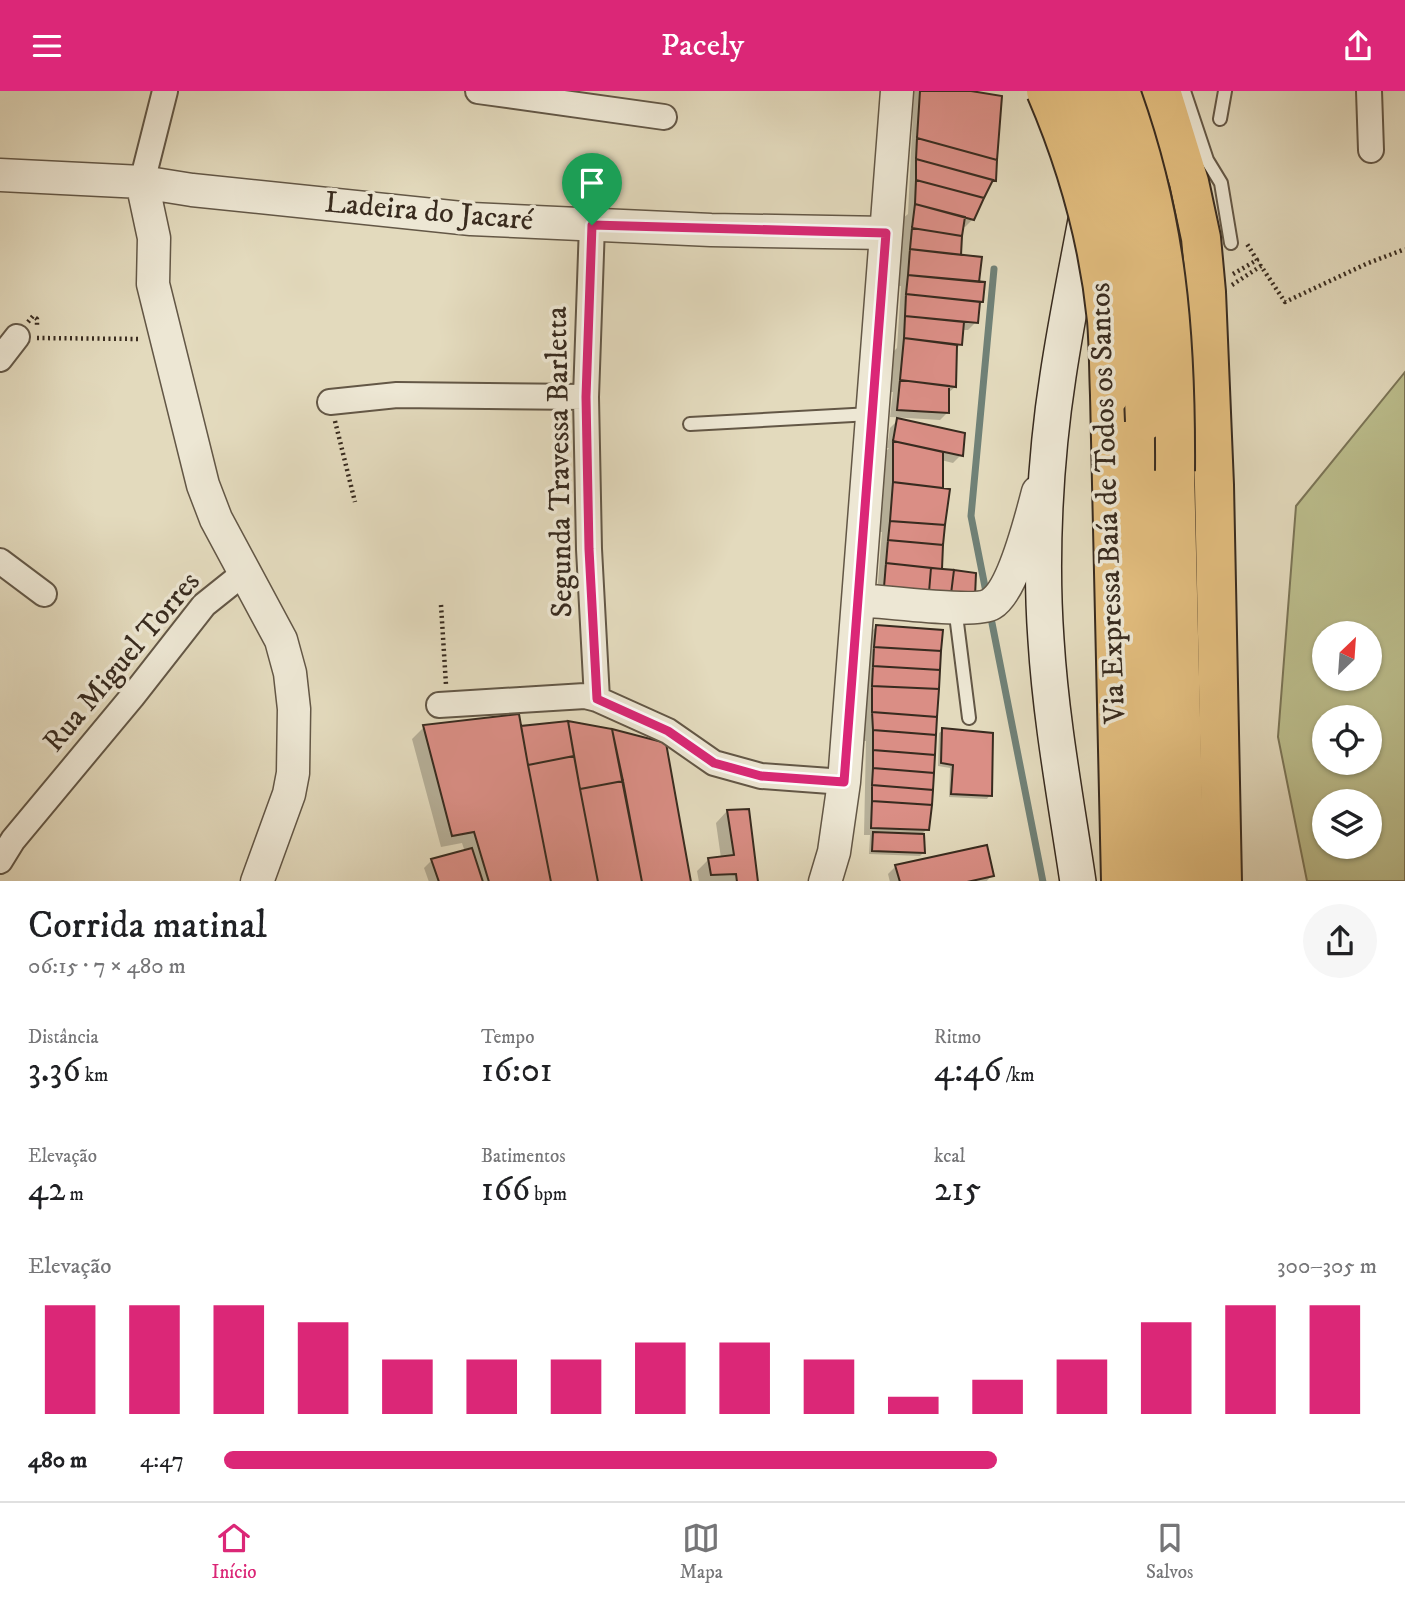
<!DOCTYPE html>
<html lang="pt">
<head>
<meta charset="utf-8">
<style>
	body { margin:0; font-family:"IM FELL DW Pica",serif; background:#f6f6f6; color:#202124; height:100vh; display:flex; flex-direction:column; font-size:26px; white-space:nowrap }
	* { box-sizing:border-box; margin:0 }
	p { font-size:23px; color:#757577 }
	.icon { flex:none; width:38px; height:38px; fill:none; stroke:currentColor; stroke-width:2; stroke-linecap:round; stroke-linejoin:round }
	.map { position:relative; height:790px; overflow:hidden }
	.panel { display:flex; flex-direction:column; background:#fff; flex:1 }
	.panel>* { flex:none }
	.needle { width:46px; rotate:25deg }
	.controls { position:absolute; left:1312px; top:530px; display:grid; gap:14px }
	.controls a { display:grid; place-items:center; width:70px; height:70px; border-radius:50%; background:#fff; box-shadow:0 2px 5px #0004; font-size:35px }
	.pin { position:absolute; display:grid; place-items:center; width:60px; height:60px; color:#fff; margin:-72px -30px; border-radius:50% 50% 50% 0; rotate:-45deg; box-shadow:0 0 7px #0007 }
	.pin .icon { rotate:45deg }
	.round { display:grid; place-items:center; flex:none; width:74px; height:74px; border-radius:37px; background:#f6f6f6 }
	.head { display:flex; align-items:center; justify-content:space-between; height:119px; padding:0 28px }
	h1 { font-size:38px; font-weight:600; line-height:52px }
	.stats { display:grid; grid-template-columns:repeat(3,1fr); gap:10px; height:119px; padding:7px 28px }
	.stats div { display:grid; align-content:center }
	.stats b { font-size:35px; font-weight:600 }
	.stats small { font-size:19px; font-weight:400 }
	.stats p { font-size:19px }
	.chart { height:196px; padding:14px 28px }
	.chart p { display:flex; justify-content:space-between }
	.chart svg { width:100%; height:126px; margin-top:7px; stroke:#db2777; stroke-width:6 }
	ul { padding:0 28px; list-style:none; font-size:23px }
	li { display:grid; grid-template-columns:112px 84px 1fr; align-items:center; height:52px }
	li i { height:18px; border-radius:9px; background:#db2777 }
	header { display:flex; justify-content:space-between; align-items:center; height:91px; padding:0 28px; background:#db2777; color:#fff; font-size:32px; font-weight:600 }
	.menu { display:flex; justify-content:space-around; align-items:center; height:98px; border-top:2px solid #e0e0e0; background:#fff; font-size:19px; color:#757577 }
	.menu a { display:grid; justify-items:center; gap:4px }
	.menu .selected { color:#db2777 }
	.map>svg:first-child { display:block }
</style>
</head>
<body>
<header><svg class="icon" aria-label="menu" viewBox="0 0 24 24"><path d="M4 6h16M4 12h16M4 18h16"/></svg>Pacely<svg class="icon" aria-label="share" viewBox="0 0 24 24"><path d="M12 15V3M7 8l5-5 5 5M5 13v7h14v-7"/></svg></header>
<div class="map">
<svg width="1405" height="791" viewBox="0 0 1405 791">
	<rect width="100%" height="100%" fill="#e3dabd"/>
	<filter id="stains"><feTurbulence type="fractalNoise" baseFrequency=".00286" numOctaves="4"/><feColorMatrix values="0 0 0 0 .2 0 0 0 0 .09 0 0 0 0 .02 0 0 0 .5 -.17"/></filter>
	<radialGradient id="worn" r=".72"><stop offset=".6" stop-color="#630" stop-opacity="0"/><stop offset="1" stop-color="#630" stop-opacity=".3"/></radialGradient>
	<path fill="#bbbd8c" stroke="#7a7456" stroke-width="2" fill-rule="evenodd" d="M1405 281V790H1307L1278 646 1296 415ZM1325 542H1370V588H1325ZM1325 626H1370V672H1325ZM1325 710H1370V756H1325Z"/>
	<path fill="#0003" d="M914 0H975L995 89 987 97 973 128 965 136 962 135 959 166 977 190 982 210 978 214 976 231 968 239H962L961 253 955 259V296L947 303V322L940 329 890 326 893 301H889L893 261 897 257 901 195H897L903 127 908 123Z
		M898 329 961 364 953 372 941 369V396L939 398 940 479 877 503 882 441H879V367L889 357H887L890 337Z
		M876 536 927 738 922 743 923 762 920 765 869 763 870 744H864L866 650H862L861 635 865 631 869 543Z
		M568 632 612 639 689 791H429L424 777 432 769 465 761 462 752 441 756 412 648 424 636 520 638Z
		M943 639 990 704 987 708 949 706 950 677 938 675 939 642Z
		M727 720 757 791H699L697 780 709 768 721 767 716 732Z
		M896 775 992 784 986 791H890L888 783Z"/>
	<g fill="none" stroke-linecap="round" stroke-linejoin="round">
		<path stroke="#708177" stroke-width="7" d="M986 501 971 425 994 178
			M991 527 1043 791"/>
	</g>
	<path fill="#da8e85" stroke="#382b1f" stroke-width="2" d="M920 0H971L1002 5 997 69 917 47Z
		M917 47 997 69 996 90 916 68Z
		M916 68 993 89 984 107 916 89Z
		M916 89 984 107 974 129 915 113Z
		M915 113 965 126 962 145 912 137Z
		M912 137 962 145 961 164 910 158Z
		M910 158 982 166 979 191 908 184Z
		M908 184 985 191 983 211 906 203Z
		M906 203 980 211 978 232 905 225Z
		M905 225 964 231 962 254 904 247Z
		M904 247 957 254 956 296 900 289Z
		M900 289 949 295V322L897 319Z
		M897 327 965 342 963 365 893 350Z
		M893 350 943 361V397L893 391Z
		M893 391 950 398 945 434 890 430Z
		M890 430 945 434 943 454 888 449Z
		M888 449 943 454 942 478 886 472Z
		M886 472 931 477 929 501 884 496Z
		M931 477 954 479 951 503 929 501Z
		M954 479 976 482 975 506 951 503Z
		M876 534 943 539 941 560 874 556Z
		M874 556 941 560 940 579 873 575Z
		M873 575 940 579 939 598 872 595Z
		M872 595 939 598 937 626 872 621Z
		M872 621 937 626 936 644 873 639Z
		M519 623 528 674 551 791H489L474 741 452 745 423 634Z
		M568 630 612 638 623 690 580 698Z
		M568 630 574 665 528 674 521 635Z
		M942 637 993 642 992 705 951 703 953 674 941 672Z
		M612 638 666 652 691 791H642Z
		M873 639 936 644 935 664 873 659Z
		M873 659 935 664 934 682 873 677Z
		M574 665 580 698 598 791H551L528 674Z
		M873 677 934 682 933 699 872 694Z
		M623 690 642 791H598L580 698Z
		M872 694 933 699 932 714 872 710Z
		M872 710 932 714 929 739 871 737Z
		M749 718 758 791H737L736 783 711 784 708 767 734 764 727 719Z
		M873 741 924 743 925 762 872 760Z
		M987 754 994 785 967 791H900L895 774Z
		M472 757 483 791H439L431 768Z"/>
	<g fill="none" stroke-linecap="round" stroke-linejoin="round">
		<g stroke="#635746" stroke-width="16">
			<path id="service" d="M1184 0 1207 69 1221 92 1231 152
				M1220 28 1225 0
				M690 333 871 323
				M955 516 969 627"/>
		</g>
		<g stroke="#635746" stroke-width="28">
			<path id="minor" d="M478 0 664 26
				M1369 0 1371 59
				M142 91 165 0
				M592 134 586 306 589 458 597 608
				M0 268 17 246
				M330 311 397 304 586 306
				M0 470 44 503
				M439 614 585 605 597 608 668 640 714 672 761 685 844 691
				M0 770 13 749 132 606 204 514 244 482"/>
		</g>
		<g stroke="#635746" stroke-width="35">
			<path id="tertiary" d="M0 84 142 91 192 99 471 128 711 139 886 142
				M142 91 154 147 153 193 203 394 216 428 281 549 290 582 294 618 293 682 289 703 257 791
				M858 509C881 510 975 523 991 513 1014 499 1031 427 1038 401
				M825 791 834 761 844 691 897 0"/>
		</g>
		<g stroke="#382b1f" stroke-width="38">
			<path id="secondary" d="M1078 791C1066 710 1051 630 1046 549 1040 465 1045 369 1058 285 1066 231 1077 178 1087 124"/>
		</g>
		<g stroke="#382b1f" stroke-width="42">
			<path id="primary" d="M1161 0 1189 91 1201 147 1206 201 1214 394 1222 791
				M1110 304 1121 791"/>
		</g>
		<g stroke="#382b1f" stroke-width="42">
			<path id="trunk" d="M1145 330 1155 791
				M1175 380 1185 791"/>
		</g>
		<path stroke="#382b1f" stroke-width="4.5" stroke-dasharray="2 3.5" stroke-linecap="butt" d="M1233 183 1257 169 1247 153
			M1232 194 1261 175 1285 211 1366 173 1405 158
			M28 231 33 225 37 228V235
			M37 247 140 248
			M335 330 355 411
			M441 514 446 594"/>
		<use href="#service" stroke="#ede7d4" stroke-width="12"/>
		<use href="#minor" stroke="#ede7d4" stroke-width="24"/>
		<use href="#tertiary" stroke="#ede7d4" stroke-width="32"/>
		<use href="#secondary" stroke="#ede7d4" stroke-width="35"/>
		<use href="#primary" stroke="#e2bd7e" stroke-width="38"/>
		<use href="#trunk" stroke="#e2bd7e" stroke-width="38"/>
		<g stroke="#382b1f" stroke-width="42" stroke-linecap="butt">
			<path id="primary-bridge" d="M1046 0C1077 72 1099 150 1107 229 1109 254 1109 279 1110 304"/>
		</g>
		<g stroke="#382b1f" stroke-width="42" stroke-linecap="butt">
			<path id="trunk-bridge" d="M1084 0C1108 66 1127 132 1137 201 1143 244 1143 287 1145 330
				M1120 0C1167 129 1176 244 1175 380"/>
		</g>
		<use href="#primary-bridge" stroke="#e2bd7e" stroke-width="38"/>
		<use href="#trunk-bridge" stroke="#e2bd7e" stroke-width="38"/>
	</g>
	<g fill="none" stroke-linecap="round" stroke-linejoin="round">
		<g stroke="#fff" stroke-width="14">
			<path id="route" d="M592 134 886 142 844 691 761 685 714 672 668 640 597 608 589 458 586 306Z"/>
		</g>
		<use href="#route" stroke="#db2777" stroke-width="9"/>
	</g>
	<g text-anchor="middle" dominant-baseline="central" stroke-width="7" stroke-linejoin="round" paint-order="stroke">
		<g font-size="30" fill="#382b1f" stroke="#ede7d4">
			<text transform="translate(429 121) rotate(5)">Ladeira do Jacaré</text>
			<text transform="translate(560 371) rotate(-91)">Segunda Travessa Barletta</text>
			<text transform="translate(1108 412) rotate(-92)">Via Expressa Baía de Todos os Santos</text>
			<text transform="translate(122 571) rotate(-50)">Rua Miguel Torres</text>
		</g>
	</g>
	<rect width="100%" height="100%" filter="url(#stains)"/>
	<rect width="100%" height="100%" fill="url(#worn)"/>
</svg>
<div class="controls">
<a><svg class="needle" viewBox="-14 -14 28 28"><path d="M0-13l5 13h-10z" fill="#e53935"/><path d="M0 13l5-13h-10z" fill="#757577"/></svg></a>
<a><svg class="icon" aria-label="locate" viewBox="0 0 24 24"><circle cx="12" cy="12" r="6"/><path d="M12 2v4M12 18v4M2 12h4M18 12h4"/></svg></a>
<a><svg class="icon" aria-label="layers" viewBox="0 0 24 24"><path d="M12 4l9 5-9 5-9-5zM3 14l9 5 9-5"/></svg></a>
</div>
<div class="pin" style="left:592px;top:134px;background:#1e9e55"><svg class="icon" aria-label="arrive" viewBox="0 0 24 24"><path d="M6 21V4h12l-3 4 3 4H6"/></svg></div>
</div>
<section class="panel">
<div class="head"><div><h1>Corrida matinal</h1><p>06:15 · 7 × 480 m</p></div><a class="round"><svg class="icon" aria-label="share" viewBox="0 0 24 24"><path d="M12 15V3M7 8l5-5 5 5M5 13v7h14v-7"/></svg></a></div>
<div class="stats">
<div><p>Distância</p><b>3.36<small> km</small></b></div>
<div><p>Tempo</p><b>16:01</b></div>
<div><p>Ritmo</p><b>4:46<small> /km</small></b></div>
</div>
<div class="stats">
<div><p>Elevação</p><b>42<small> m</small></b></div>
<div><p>Batimentos</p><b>166<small> bpm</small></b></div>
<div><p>kcal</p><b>215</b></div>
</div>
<div class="chart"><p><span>Elevação</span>300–305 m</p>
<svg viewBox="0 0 160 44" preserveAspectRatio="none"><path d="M5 44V6M15 44V6M25 44V6M35 44V12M45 44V25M55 44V25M65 44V25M75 44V19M85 44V19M95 44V25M105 44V38M115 44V32M125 44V25M135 44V12M145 44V6M155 44V6"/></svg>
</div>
<ul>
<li><b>480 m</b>4:47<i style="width:67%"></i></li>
</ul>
</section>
<nav class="menu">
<a class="selected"><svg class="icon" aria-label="home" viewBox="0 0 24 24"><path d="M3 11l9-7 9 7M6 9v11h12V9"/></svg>Início</a>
<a><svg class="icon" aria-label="map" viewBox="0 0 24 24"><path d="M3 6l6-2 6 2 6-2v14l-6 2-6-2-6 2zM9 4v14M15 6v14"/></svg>Mapa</a>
<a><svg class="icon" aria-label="saved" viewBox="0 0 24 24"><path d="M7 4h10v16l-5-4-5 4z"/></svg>Salvos</a>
</nav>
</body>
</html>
